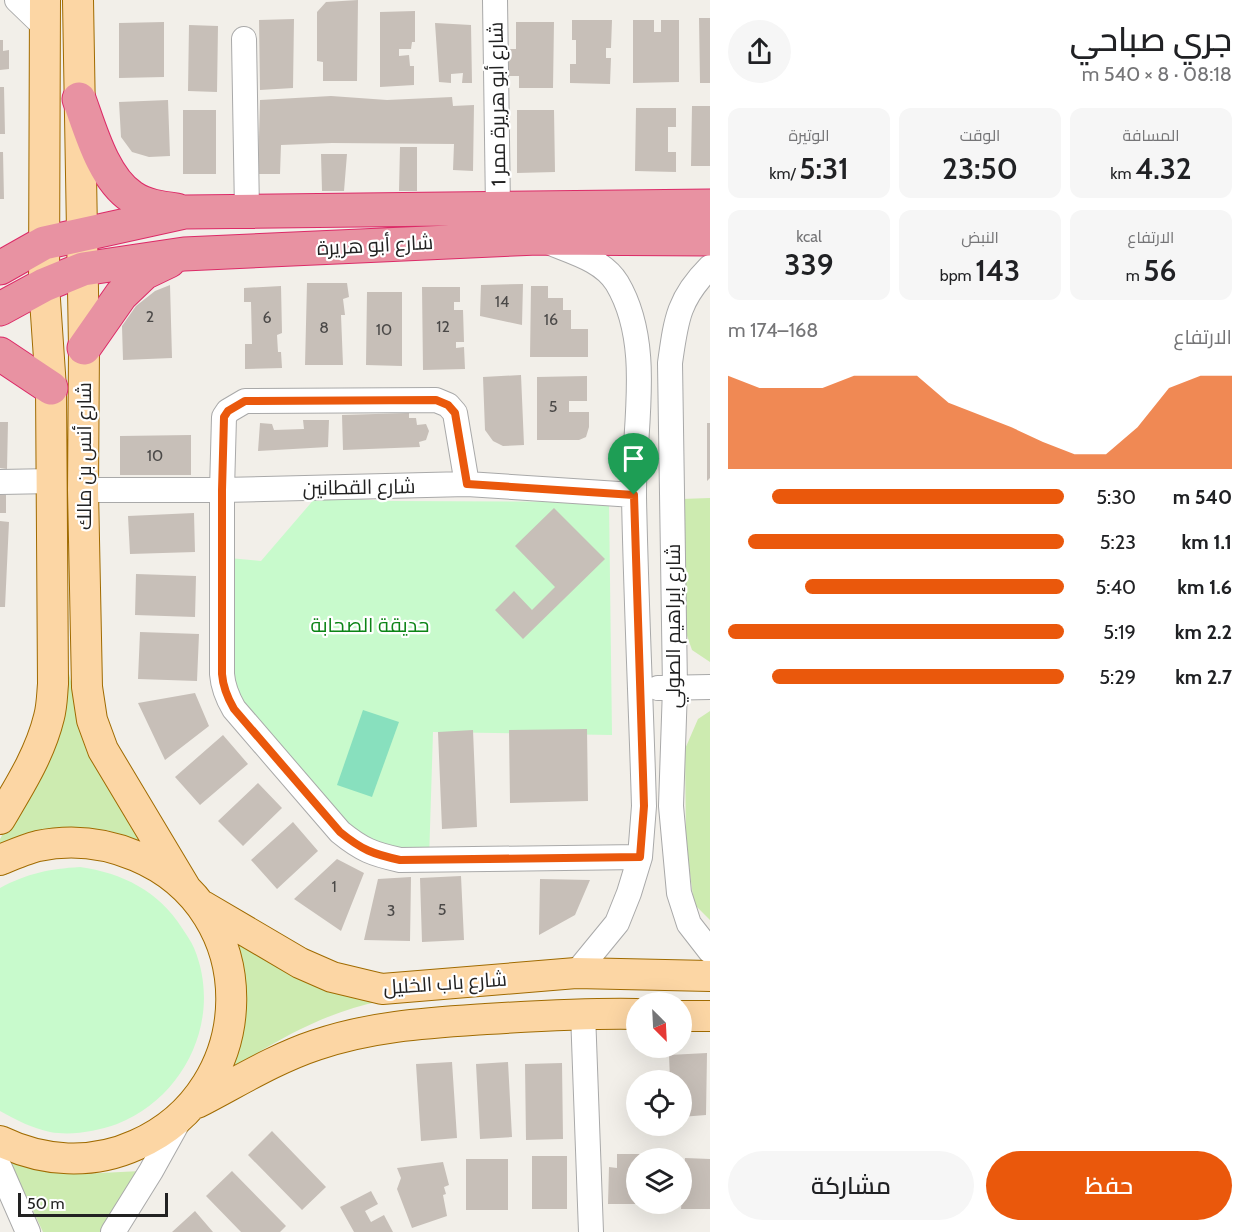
<!DOCTYPE html>
<html lang="ar">
<head>
<meta charset="utf-8">
<style>
	body { margin:0; font-family:Cabin,Cairo,sans-serif; background:#f6f6f6; color:#202124; direction:rtl; height:100vh; display:flex; flex-direction:column; font-size:22px; white-space:nowrap }
	* { box-sizing:border-box; margin:0 }
	p { font-size:20px; color:#757577 }
	.icon { flex:none; width:33px; height:33px; fill:none; stroke:currentColor; stroke-width:2; stroke-linecap:round; stroke-linejoin:round }
	.map { position:relative; flex:1; overflow:hidden; direction:ltr }
	.side { display:flex; flex-direction:column; background:#fff; width:540px }
	.side>* { flex:none }
	.needle { width:39px; rotate:156deg }
	.buttons { position:absolute; left:626px; top:992px; display:grid; gap:12px }
	.buttons a { display:grid; place-items:center; width:66px; height:66px; border-radius:50%; background:#fff; box-shadow:0 6px 24px #0002; font-size:30px }
	.scale { position:absolute; left:18px; bottom:15px; width:150px; box-sizing:border-box; padding-left:6px; border:3px solid #222; border-top:0; font-size:16px; line-height:21px; white-space:nowrap; color:#222; -webkit-text-stroke:4px #fff; paint-order:stroke }
	.pin { position:absolute; display:grid; place-items:center; width:51px; height:51px; color:#fff; margin:-62px -26px; border-radius:50% 50% 50% 0; rotate:-45deg; box-shadow:0 0 6px #0007 }
	.pin .icon { rotate:45deg }
	.round { display:grid; place-items:center; flex:none; width:63px; height:63px; border-radius:32px; background:#f6f6f6 }
	.overview { display:flex; align-items:center; justify-content:space-between; height:102px; padding:0 18px }
	h1 { font-size:33px; font-weight:600; line-height:45px }
	.metrics { display:grid; grid-template-columns:repeat(3,1fr); gap:9px; height:102px; padding:6px 18px }
	.metrics div { display:grid; align-content:center; border-radius:12px; background:#f6f6f6; text-align:center }
	.metrics b { font-size:30px; font-weight:600 }
	.metrics small { font-size:16px; font-weight:400 }
	.metrics p { font-size:16px }
	.chart { height:168px; padding:12px 18px }
	.chart p { display:flex; justify-content:space-between }
	.chart svg { width:100%; height:108px; margin-top:6px; fill:#ea580c; opacity:.7 }
	.cta { display:flex; gap:12px; margin-top:auto; padding:12px 18px }
	.cta a { flex:1; height:69px; border-radius:36px; background:#ea580c; color:#fff; font-size:24px; font-weight:600; line-height:69px; text-align:center }
	.cta a+a { background:#f6f6f6; color:#202124 }
	ul { padding:0 18px; list-style:none; font-size:20px }
	li { display:grid; grid-template-columns:96px 72px 1fr; align-items:center; height:45px }
	li i { height:15px; border-radius:8px; background:#ea580c }
	main { display:flex; flex:1; min-height:0 }
	.map>svg:first-child { display:block }
</style>
</head>
<body>
<main>
<section class="side">
<div class="overview"><div><h1>جري صباحي</h1><p>08:18 · 8 × 540 m</p></div><a class="round"><svg class="icon" aria-label="share" viewBox="0 0 24 24"><path d="M12 15V3M7 8l5-5 5 5M5 13v7h14v-7"/></svg></a></div>
<div class="metrics">
<div><p>المسافة</p><b>4.32<small> km</small></b></div>
<div><p>الوقت</p><b>23:50</b></div>
<div><p>الوتيرة</p><b>5:31<small> /km</small></b></div>
</div>
<div class="metrics">
<div><p>الارتفاع</p><b>56<small> m</small></b></div>
<div><p>النبض</p><b>143<small> bpm</small></b></div>
<div><p>kcal</p><b>339</b></div>
</div>
<div class="chart"><p><span>الارتفاع</span>168–174 m</p>
<svg viewBox="0 0 160 44" preserveAspectRatio="none"><path d="M0 44V6L10 11L20 11L30 11L40 6L50 6L60 6L70 17L80 22L90 27L100 33L110 38L120 38L130 27L140 11L150 6L160 6V44z"/></svg>
</div>
<ul>
<li><b>540 m</b>5:30<i style="width:87%"></i></li>
<li><b>1.1 km</b>5:23<i style="width:94%"></i></li>
<li><b>1.6 km</b>5:40<i style="width:77%"></i></li>
<li><b>2.2 km</b>5:19<i style="width:100%"></i></li>
<li><b>2.7 km</b>5:29<i style="width:87%"></i></li>
</ul>
<div class="cta"><a>حفظ</a><a>مشاركة</a></div>
</section>
<div class="map">
<svg width="710" height="1232" viewBox="0 0 710 1232">
	<rect width="100%" height="100%" fill="#f2efe9"/>
	<path fill="#cdebb0" d="M710 498V662L692 650 684 627 681 499Z
		M66 662 83 729 148 846 107 830 65 829 0 849V839L21 801Z
		M710 711V920L694 904 686 843 685 749 698 719Z
		M228 930 382 1001C327 1011 274 1041 228 1072Z
		M10 1162 52 1172 80 1174 141 1171 104 1232H43Z"/>
	<path fill="#c8facc" d="M316 497 391 501 609 502 612 735 433 732 429 860 336 838 230 683 229 558 261 561Z
		M80 867C122 873 159 891 182 928 186 934 191 941 194 948 223 1017 186 1097 117 1124 97 1131 72 1136 50 1132 32 1128 16 1120 0 1111V888C28 873 49 869 80 867Z"/>
	<path fill="#88e0be" d="M363 710 399 722 372 797 337 785Z"/>
	<path fill="#c7bfb8" d="M358 0 357 81H323V62L317 61V12L326 2Z
		M415 11V42H412L411 49H399V56L409 55 410 66H414V85L380 87V12Z
		M699 18H710V83H700Z
		M294 19 293 88 260 90 259 20Z
		M572 20H612L611 48H606V58H611L610 84 570 83V64H576V40H572Z
		M633 20H654V32H661V20H679V82L633 83Z
		M164 22V77L119 78V23Z
		M516 22H554L553 88H519V76H504L505 49H516Z
		M435 23 471 25 472 83H462L463 73 451 74V83L439 82Z
		M189 25 218 26 217 92 188 91Z
		M0 40H3V51L9 50V69L0 70Z
		M0 87H4L5 134H0Z
		M331 96 387 100 452 97 453 106 474 105 473 171 453 170 454 144 332 143 281 145 280 174H258L260 100Z
		M168 100 170 156 149 157 132 152 121 137 119 102Z
		M692 106H710V166H691Z
		M636 108H676V127H668V152H676V172L635 171Z
		M183 110H216V174H183Z
		M517 110H554L555 172 517 173Z
		M400 147H417V191H399Z
		M0 152H3L4 199H0Z
		M321 154H347L344 191H322Z
		M307 283H347L349 297 343 299 345 315H341L343 365H305Z
		M523 284 522 325 480 316 481 285Z
		M170 285 172 358 123 360 122 326 136 306 155 291Z
		M281 286 282 333 277 335 278 352H281L282 368 245 369V344H252L251 302H244V288Z
		M531 286H548V298H563V310H571V329H588V357H530Z
		M422 287H460V302H454V310H463L464 342H456V348L464 347 465 369 423 370Z
		M367 292H402V366L366 365Z
		M521 375 524 445 503 446 493 441 485 430 483 377Z
		M587 376V401H569V412H589V427L586 437 579 440H537V377Z
		M409 413V418H416L417 425 426 424 429 431 426 440 419 442 420 447 343 450 342 415Z
		M303 420H329L328 447 258 451 260 423 272 424 274 430 304 429Z
		M0 422H8L7 469 0 468Z
		M707 423H710V478L707 481Z
		M191 435V475H120V436Z
		M0 495H6V513H0Z
		M554 508 605 559 523 639 495 610 514 591 532 610 555 587 515 546Z
		M194 513 195 552 130 554 128 516Z
		M0 521 9 522 5 607H0Z
		M136 574 196 576 195 617 135 615Z
		M140 632 199 634 197 681 138 679Z
		M195 693 209 726 165 760 138 703Z
		M587 729 588 801 510 803 509 730Z
		M473 730 477 827 442 829 438 732Z
		M223 735 248 764 200 805 175 777Z
		M258 783 282 808 243 846 218 821Z
		M293 822 318 851 277 889 251 860Z
		M337 859 364 873 341 931 294 899Z
		M461 876 464 940 422 942 420 878Z
		M411 877 410 941 364 940 378 879Z
		M540 879 590 880 575 915 539 935Z
		M707 1053 706 1115 681 1117V1080H670L669 1055Z
		M452 1062 457 1138 421 1141 416 1064Z
		M508 1062 512 1137 480 1139 476 1064Z
		M562 1063 563 1139 526 1140 525 1064Z
		M272 1131 326 1187 302 1210 248 1155Z
		M617 1154H653V1158H636V1204H608L609 1167 617 1168Z
		M532 1156H567V1209H532Z
		M685 1158 710 1159V1209H681Z
		M466 1159H508V1210H466Z
		M443 1162 449 1185 444 1187 446 1194 443 1195 447 1216 412 1228 397 1189 401 1178 397 1168Z
		M232 1171 286 1226 280 1232H241L206 1196Z
		M371 1191 378 1204 365 1211 371 1222 384 1215 393 1232H354L340 1207Z
		M195 1211 213 1232H172Z"/>
	<g fill="none" stroke-linecap="round" stroke-linejoin="round">
		<g stroke="#a9a9a9" stroke-width="26">
			<path id="minor" d="M17 0 45 27
				M495 0 498 208
				M244 39 247 211
				M548 242C572 252 603 260 617 283 654 345 633 429 634 497 636 600 641 703 644 806L640 857 629 893 617 923 576 973
				M710 267C678 299 676 320 670 363L675 688 671 806 679 893 689 924 710 951
				M0 482 53 481
				M467 484 455 413 448 405 436 400 245 401 228 411 224 417 222 490V674C223 687 227 697 234 709L340 832C362 850 373 854 400 860L640 857
				M83 490H222L467 484 634 495
				M658 688 710 687
				M583 1013 591 1232
				M0 1168 28 1232
				M113 1232 151 1171 181 1117"/>
		</g>
		<g stroke="#a06b00" stroke-width="32">
			<path id="major" d="M78 0 84 348 83 490 87 687 92 720 103 750 185 887
				M0 819C19 787 40 754 49 717 52 706 52 695 53 684L51 388 44 285 45 0
				M0 860C12 855 26 849 38 846 72 839 105 843 136 856 265 910 261 1090 136 1145 92 1165 43 1162 0 1141
				M203 906 300 963 332 977 382 989 576 973 710 976
				M681 1016H710
				M197 1103C236 1083 274 1059 316 1045 372 1026 427 1023 486 1019 536 1016 586 1013 636 1014"/>
		</g>
		<g stroke="#dc2a67" stroke-width="35">
			<path id="highway" d="M79 99C90 129 103 178 132 197 145 206 161 208 177 210
				M0 268 44 243 185 212 710 206
				M0 309 44 285 83 269 184 254 538 238 710 239
				M84 348 121 295 144 273 169 261
				M0 354 51 388"/>
		</g>
		<use href="#minor" stroke="#fff" stroke-width="24"/>
		<use href="#major" stroke="#fcd6a4" stroke-width="30"/>
		<use href="#highway" stroke="#e892a2" stroke-width="33"/>
	</g>
	<g fill="none" stroke-linecap="round" stroke-linejoin="round">
		<g stroke="#fff" stroke-width="12">
			<path id="route" d="M436 400 448 405 455 413 467 484 634 495 644 806 640 857 400 860C373 854 362 850 340 832L234 709C227 697 223 687 222 674V490L224 417 228 411 245 401Z"/>
		</g>
		<use href="#route" stroke="#ea580c" stroke-width="8"/>
	</g>
	<g text-anchor="middle" dominant-baseline="central" stroke-width="4.5" stroke-linejoin="round" paint-order="stroke">
		<g font-size="16" fill="#4b4948">
			<text x="502" y="301">14</text>
			<text x="150" y="316">2</text>
			<text x="267" y="317">6</text>
			<text x="551" y="319">16</text>
			<text x="443" y="326">12</text>
			<text x="324" y="327">8</text>
			<text x="384" y="329">10</text>
			<text x="553" y="406">5</text>
			<text x="155" y="455">10</text>
			<text x="334" y="886">1</text>
			<text x="442" y="909">5</text>
			<text x="391" y="910">3</text>
		</g>
		<g font-size="20" fill="#222" stroke="#fff">
			<text transform="translate(497 104) rotate(-91)">شارع أبو هريرة ممر 1</text>
			<text transform="translate(375 245) rotate(-3)">شارع أبو هريرة</text>
			<text transform="translate(84 456) rotate(-90)">شارع أنس بن مالك</text>
			<text transform="translate(359 487) rotate(-1)">شارع القطانين</text>
			<text transform="translate(673 626) rotate(-90)">شارع إبراهيم الصولي</text>
			<text transform="translate(445 983) rotate(-4)">شارع باب الخليل</text>
		</g>
		<g font-size="20" fill="#0c8416" stroke="#fff">
			<text x="370" y="625">حديقة الصحابة</text>
		</g>
	</g>
</svg>
<div class="buttons">
<a><svg class="needle" viewBox="-14 -14 28 28"><path d="M0-13l5 13h-10z" fill="#e53935"/><path d="M0 13l5-13h-10z" fill="#757577"/></svg></a>
<a><svg class="icon" aria-label="locate" viewBox="0 0 24 24"><circle cx="12" cy="12" r="6"/><path d="M12 2v4M12 18v4M2 12h4M18 12h4"/></svg></a>
<a><svg class="icon" aria-label="layers" viewBox="0 0 24 24"><path d="M12 4l9 5-9 5-9-5zM3 14l9 5 9-5"/></svg></a>
</div>
<div class="scale">50 m</div>
<div class="pin" style="left:634px;top:495px;background:#1e9e55"><svg class="icon" aria-label="arrive" viewBox="0 0 24 24"><path d="M6 21V4h12l-3 4 3 4H6"/></svg></div>
</div>
</main>
</body>
</html>
